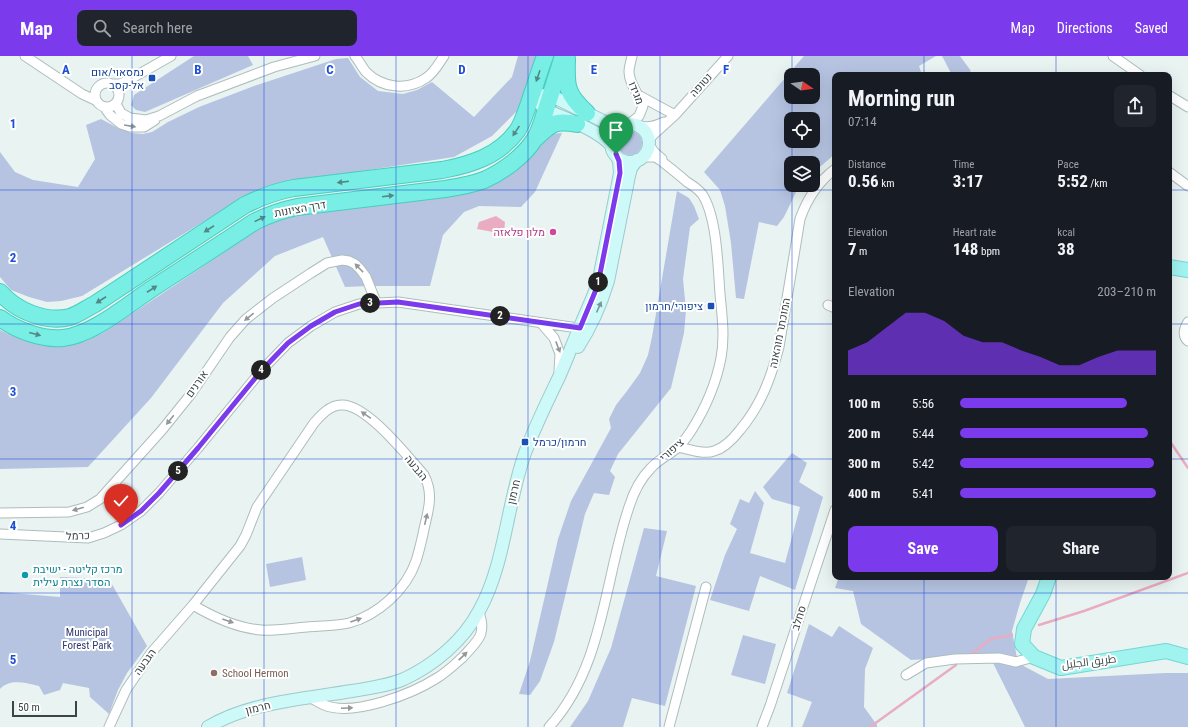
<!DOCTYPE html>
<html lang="en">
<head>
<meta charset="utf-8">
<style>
	body { margin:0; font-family:"Roboto Condensed",Cairo,Heebo,sans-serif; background:#20242c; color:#f1f3f6; height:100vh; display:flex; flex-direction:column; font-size:15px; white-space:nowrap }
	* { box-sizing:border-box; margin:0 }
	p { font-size:13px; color:#9ea1a6 }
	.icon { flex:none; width:22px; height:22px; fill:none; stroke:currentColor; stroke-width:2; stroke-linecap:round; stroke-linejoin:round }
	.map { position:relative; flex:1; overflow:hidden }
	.sheet { position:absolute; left:832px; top:16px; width:340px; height:508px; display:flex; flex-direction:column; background:#171b24; border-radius:8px; box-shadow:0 4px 16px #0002 }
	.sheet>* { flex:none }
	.needle { width:26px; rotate:103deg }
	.controls { position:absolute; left:784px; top:12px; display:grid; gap:8px }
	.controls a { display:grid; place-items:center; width:36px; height:36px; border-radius:8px; background:#171b24; box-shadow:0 4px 16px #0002; font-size:20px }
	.scale { position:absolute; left:12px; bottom:10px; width:65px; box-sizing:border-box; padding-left:4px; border:2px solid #384644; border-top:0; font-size:11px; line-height:14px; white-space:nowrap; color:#384644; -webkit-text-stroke:3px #fff; paint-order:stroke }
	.pin { position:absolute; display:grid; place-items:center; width:34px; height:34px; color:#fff; margin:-41px -17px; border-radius:50% 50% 50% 0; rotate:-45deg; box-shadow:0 0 4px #0007 }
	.pin .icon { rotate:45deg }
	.km { position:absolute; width:20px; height:20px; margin:-10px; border-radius:50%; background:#222; color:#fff; font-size:11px; line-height:20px; text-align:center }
	.round { display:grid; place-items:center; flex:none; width:42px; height:42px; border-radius:8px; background:#20242c }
	.headline { display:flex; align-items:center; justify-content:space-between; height:68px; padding:0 16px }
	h1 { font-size:22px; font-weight:700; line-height:30px }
	.metrics { display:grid; grid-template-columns:repeat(3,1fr); gap:6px; height:68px; padding:4px 16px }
	.metrics div { display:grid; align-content:center }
	.metrics b { font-size:17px; font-weight:700 }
	.metrics small { font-size:11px; font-weight:400 }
	.metrics p { font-size:11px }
	.chart { height:112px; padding:8px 16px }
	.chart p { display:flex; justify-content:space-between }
	.chart svg { width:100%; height:72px; margin-top:4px; fill:#7c3aed; opacity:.7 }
	.button { display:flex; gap:8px; margin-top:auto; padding:8px 16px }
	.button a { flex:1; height:46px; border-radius:8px; background:#7c3aed; color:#fff; font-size:16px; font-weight:700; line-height:46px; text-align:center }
	.button a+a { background:#20242c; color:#f1f3f6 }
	ul { padding:0 16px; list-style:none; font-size:13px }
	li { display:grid; grid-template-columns:64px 48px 1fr; align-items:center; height:30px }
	li i { height:10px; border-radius:5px; background:#7c3aed }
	header { display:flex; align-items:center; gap:24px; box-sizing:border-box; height:56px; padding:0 20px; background:#7c3aed; color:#fff }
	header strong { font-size:19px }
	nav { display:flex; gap:22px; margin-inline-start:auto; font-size:14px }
	.search { width:280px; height:36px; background:#20242c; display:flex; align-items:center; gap:10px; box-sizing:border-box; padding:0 14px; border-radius:8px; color:#9ea1a6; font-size:15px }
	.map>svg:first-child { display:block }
</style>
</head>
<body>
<header>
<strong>Map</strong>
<div class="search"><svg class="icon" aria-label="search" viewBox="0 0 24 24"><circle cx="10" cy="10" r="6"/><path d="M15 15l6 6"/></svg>Search here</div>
<nav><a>Map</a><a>Directions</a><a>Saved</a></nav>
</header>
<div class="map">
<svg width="1188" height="671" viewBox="0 0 1188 671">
	<rect width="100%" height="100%" fill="#e9f3f2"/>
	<path fill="#b6c4e2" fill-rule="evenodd" d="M194 0H248L253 9 145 56 136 54 131 49 134 39Z
		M518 0H540L520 52 492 80 454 101 290 126 267 133 239 144 82 240 61 245 47 246 29 241 11 234 0 221V96L15 116 33 124 78 131 95 103 86 69 101 63 116 71 132 77 143 78 152 76 168 66 199 51 254 30 336 3 348 2 360 21 378 35 403 38 417 34 432 26 474 61 512 21Z
		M804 0H936L919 10 922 19H835V98L813 117V107H791V129H801L797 134 784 161 777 170 759 166 744 243 736 242 731 187 725 150 720 134 704 116ZM791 19H813V41H791ZM791 63H813V85H791Z
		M942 0H960L971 15 965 19H952Z
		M618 87a12 12 0 1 1 24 0a12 12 0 1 1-24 0Z
		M562 77 535 136 521 151 479 150 464 156 443 179 430 230H369L345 231 323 181 275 200 223 247 151 342 88 411 0 413V274C23 286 54 293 80 287 88 285 95 280 103 277L271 165 300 156 460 139 483 132 548 78Z
		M677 135 689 142 694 150 699 163 690 171 683 223 686 254 684 277 671 332 618 398 610 415 615 421 609 439 594 437 585 458 554 586 540 625 530 639 519 638 530 605 558 483 571 445 611 372 609 363 616 349 627 335 640 317 648 299 652 281Z
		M792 397 807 407 799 426 823 441 795 534 760 520 749 555 710 544 725 499 737 473 730 468 740 443 749 447 755 435 764 447 750 497 785 507 800 451 772 443 763 431Z
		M644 472 667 475 656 520 696 530 665 650 632 642 623 671H570L588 645 611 592Z
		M302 501 306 524 270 531 266 508Z
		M60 521 109 523 147 590 127 617 118 634 109 658 90 641 89 632 63 627 60 634 44 639 39 630C26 627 10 622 0 633V536L60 541Z
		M839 521H1029L1020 547 1012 575 1018 607 1048 623 1166 617H1188V671H1025L989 599 911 604 861 568 853 535 835 532Z
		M809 568 832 581 839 570 873 592 865 613 864 651 877 669V671H802L812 646 787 637Z
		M743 579 776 588 765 628 731 619Z"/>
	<path fill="#e9acc1" d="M496 160 505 166 504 178 477 173 479 166Z"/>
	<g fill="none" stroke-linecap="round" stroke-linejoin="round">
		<path stroke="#e9acc1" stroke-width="2.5" d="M1169 384 1188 412
			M1039 569 1084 555 1188 517
			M973 597 991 583 1012 579
			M870 671 956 609"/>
		<g stroke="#adbdbc" stroke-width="11">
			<path id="street" d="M25 0 82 38 95 44
				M355 0C359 5 362 11 366 16 382 32 407 35 426 22 434 17 439 7 444 0
				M1113 0 1140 19
				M95 39a12 12 0 1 1 24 0a12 12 0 1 1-24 0Z
				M112 28H120L127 25 171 0
				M640 40 675 59
				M1170 40 1188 51
				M116 48 121 57 130 62 146 64 159 60 197 40 274 11 315 0
				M105 52 110 59 121 68 130 71H144L155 64
				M629 68 639 60 643 50C639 38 629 28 629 16 629 11 631 5 632 0
				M639 70C648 72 656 70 664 66
				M649 84 652 80 675 59 728 0
				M649 89 655 97 662 103
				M1169 116 1188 130
				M828 249 835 252
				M1188 266C1184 272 1182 280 1188 285
				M541 267 554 282 560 298 559 315
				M678 391C689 393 703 399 714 395 725 392 733 383 740 374 761 349 771 322 779 291L800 163C807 143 818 126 835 113
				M0 457 69 456 87 451 100 443 162 374 191 338 230 281 246 263 273 242 311 217 327 207 342 204 349 205 355 208 360 213 366 221 376 246
				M0 478 88 482 104 477 121 469 141 455 159 437 198 392 261 315 288 287 311 270 335 256 359 248 398 246 585 273
				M906 619 926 607 955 603 999 602 1016 606 1034 601
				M311 642C315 644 319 647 324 649 353 661 412 638 437 622 447 616 455 608 463 601 468 595 480 584 481 577 483 569 481 563 479 556
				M109 671 126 634 151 597 193 549 240 490 246 479 257 451 314 367C321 359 330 349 341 349 366 347 408 401 424 419 435 440 427 457 423 478 421 487 419 496 416 505 406 534 378 559 349 567 337 570 320 570 307 571 292 572 276 575 261 574 238 572 213 561 193 549
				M549 671C604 611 604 524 629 451 633 438 641 422 651 412 658 404 668 399 676 393 682 388 687 381 691 375 705 353 716 328 721 302 725 281 722 259 720 238 718 211 717 160 702 138 698 133 692 129 687 126 678 118 669 111 660 104L655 101H643
				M669 671 706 531
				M762 671 770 650 835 454"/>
		</g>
		<g stroke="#9ccaca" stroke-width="14">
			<path id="secondary" d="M531 40 550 39 607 67 623 69
				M541 49 546 54C566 63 597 73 612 90
				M611 87a19 19 0 1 1 38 0a19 19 0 1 1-38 0Z
				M578 291C591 271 601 248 608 225L629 120 631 112 637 104
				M208 671C250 646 304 643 352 635 369 632 388 630 404 623 434 609 463 585 479 555 505 509 507 447 525 397 535 370 547 346 559 321 567 303 574 284 582 266 588 251 595 238 599 223L620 117 619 105 616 99"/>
		</g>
		<g stroke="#73d7d2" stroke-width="16">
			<path id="primary" d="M1169 211 1188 214
				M1049 521 1043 538 1024 573 1022 588 1034 601 1061 612 1166 595 1188 601"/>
		</g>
		<g stroke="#49cdbd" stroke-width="18">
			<path id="highway" d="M567 3C566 30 566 38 587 57
				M536 82C552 67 555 64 577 68
				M0 236C16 255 46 267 70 261 79 258 87 252 95 248L245 149C261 141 277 135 294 132L442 114C470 109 499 100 517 75 522 68 525 58 528 50 534 33 539 16 545 0
				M0 262C16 274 42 284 63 282 92 279 126 250 150 234 185 211 220 189 254 166 268 159 282 154 297 151L445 133C458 131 471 129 484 124 502 116 523 101 534 84 541 73 544 59 548 47 553 31 558 16 563 0"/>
		</g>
		<use href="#street" stroke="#fff" stroke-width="9"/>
		<use href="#secondary" stroke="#cdf9f9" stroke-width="12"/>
		<use href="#primary" stroke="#a1f3f0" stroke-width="14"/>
		<use href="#highway" stroke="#78eee4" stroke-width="16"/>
	</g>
	<defs><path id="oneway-solid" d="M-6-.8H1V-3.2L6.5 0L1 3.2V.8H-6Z"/></defs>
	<g fill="#528984">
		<use href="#oneway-solid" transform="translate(538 20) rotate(109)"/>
		<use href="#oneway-solid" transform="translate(516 75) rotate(124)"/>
		<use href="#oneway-solid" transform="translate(343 126) rotate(173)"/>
		<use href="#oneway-solid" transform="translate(388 140) rotate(-7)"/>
		<use href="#oneway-solid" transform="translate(260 163) rotate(-26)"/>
		<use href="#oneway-solid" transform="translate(209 173) rotate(147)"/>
		<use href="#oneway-solid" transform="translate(152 233) rotate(-33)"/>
		<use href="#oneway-solid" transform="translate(101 244) rotate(147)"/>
		<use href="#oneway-solid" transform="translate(35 278) rotate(15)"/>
	</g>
	<g fill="#929998">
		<use href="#oneway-solid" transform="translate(130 70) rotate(9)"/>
		<use href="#oneway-solid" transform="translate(359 212) rotate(-134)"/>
		<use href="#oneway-solid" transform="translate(249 261) rotate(141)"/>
		<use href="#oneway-solid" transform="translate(558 291) rotate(69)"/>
		<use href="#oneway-solid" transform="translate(366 359) rotate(-146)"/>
		<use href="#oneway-solid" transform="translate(170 364) rotate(129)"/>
		<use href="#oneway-solid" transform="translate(78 453) rotate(164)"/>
		<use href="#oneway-solid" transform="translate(426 463) rotate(-77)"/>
		<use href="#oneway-solid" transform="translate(356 564) rotate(-19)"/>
		<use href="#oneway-solid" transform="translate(228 565) rotate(19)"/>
		<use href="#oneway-solid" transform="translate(463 600) rotate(-44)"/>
		<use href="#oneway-solid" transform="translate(347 652) rotate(-2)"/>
	</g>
	<use fill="#7b9795" href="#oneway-solid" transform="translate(599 251) rotate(-66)"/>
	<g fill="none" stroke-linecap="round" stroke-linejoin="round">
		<g stroke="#fff" stroke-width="8">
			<path id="route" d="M121 469 141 455 159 437 198 392 261 315 288 287 311 270 335 256 359 248 398 246 580 272 595 236 599 223 620 117 619 105 616 98"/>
		</g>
		<use href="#route" stroke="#7c3aed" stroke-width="5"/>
	</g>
	<path fill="none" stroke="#1d4ed8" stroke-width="1" stroke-opacity="0.55" d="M132 0V671M264 0V671M396 0V671M528 0V671M660 0V671M792 0V19M924 0V19M1056 0V19M792 41V63M792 85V107M792 129V671M0 134H835M1169 134H1188M0 268H835M1169 268H1188M0 403H835M1169 403H1188M924 521V671M1056 521V671M0 537H1188"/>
	<g fill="#1a4fb4" stroke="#fff" stroke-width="1.5">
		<rect x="148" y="18" width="8" height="8" rx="2"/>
		<rect x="707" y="246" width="8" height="8" rx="2"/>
		<rect x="521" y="382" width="8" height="8" rx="2"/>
	</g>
	<circle fill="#d1479c" stroke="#fff" stroke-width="1.5" cx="553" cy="176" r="4"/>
	<circle fill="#0f9aa8" stroke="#fff" stroke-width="1.5" cx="25" cy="519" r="4"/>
	<circle fill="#8d6e63" stroke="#fff" stroke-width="1.5" cx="214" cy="617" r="4"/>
	<g text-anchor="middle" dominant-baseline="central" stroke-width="4" stroke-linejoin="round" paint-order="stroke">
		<g font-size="11" fill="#164399" stroke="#fff" text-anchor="end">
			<text x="144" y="16">נמסאוי/אום<tspan x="144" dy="13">אל-קסב</tspan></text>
			<text x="703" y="250">ציפורי/חרמון</text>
			<text x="533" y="386" text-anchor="start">חרמון/כרמל</text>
		</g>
		<g font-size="11" fill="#384644" stroke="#fff">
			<text transform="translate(701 29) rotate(-48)">נטופה</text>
			<text transform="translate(636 37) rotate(68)">מגידו</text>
			<text transform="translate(300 153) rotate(-10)">דרך הציונות</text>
			<text transform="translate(780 277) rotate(-79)">המוכתר מוהאנה</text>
			<text transform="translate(197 328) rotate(-55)">אורנים</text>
			<text transform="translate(672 394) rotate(-42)">ציפורי</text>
			<text transform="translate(416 412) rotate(51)">הגבעה</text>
			<text transform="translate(514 436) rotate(-77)">חרמון</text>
			<text transform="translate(78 480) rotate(-3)">כרמל</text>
			<text transform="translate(799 562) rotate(-72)">סחלב</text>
			<text transform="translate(145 606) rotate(-54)">הגבעה</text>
			<text transform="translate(1089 606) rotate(-7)">طريق الجليل</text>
			<text transform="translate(258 652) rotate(-14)">חרמון</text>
		</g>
		<g font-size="11" fill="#b23c85" stroke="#fff" text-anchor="end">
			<text x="545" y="176">מלון פלאזה</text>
		</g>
		<g font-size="11" fill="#0d838f" stroke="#fff" text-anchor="start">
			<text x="33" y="513">מרכז קליטה - ישיבת<tspan x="33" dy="13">הסדר נצרת עילית</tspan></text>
		</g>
		<g font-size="11" fill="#313a71" stroke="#fff">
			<text x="87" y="576">Municipal<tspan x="87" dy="13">Forest Park</tspan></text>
		</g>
		<g font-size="11" fill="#785e54" stroke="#fff" text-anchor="start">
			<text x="222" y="617">School Hermon</text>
		</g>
	</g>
	<g font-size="13" text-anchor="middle" font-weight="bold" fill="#1d4ed8" stroke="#fff" stroke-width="4" stroke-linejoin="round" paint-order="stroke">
		<text x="66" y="18">A</text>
		<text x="198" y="18">B</text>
		<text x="330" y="18">C</text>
		<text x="462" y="18">D</text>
		<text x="594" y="18">E</text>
		<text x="726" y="18">F</text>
		<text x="13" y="72">1</text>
		<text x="13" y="206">2</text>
		<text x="13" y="340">3</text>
		<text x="13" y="474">4</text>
		<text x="13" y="608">5</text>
	</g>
</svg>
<div class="controls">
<a><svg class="needle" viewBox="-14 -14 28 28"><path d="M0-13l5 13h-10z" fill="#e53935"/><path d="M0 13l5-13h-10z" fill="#9ea1a6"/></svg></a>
<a><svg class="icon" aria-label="locate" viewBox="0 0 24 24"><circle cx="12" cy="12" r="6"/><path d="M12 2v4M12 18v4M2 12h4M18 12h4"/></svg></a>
<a><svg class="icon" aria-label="layers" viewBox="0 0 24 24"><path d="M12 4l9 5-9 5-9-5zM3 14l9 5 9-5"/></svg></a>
</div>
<div class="scale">50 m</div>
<div class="pin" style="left:616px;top:98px;background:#1e9e55"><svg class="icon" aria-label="arrive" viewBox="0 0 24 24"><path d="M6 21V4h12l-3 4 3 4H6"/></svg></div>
<div class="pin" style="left:121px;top:469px;background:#d93025"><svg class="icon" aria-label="check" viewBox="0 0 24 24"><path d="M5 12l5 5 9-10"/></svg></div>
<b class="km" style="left:598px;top:226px">1</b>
<b class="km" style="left:500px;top:260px">2</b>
<b class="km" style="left:370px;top:247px">3</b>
<b class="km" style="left:261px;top:314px">4</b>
<b class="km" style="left:178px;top:415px">5</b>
<section class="sheet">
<div class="headline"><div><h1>Morning run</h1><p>07:14</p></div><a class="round"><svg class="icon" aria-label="share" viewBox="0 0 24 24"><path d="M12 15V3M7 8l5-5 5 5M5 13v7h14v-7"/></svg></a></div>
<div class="metrics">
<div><p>Distance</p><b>0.56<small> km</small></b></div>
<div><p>Time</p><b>3:17</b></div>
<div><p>Pace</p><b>5:52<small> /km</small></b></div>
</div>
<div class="metrics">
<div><p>Elevation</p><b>7<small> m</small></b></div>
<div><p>Heart rate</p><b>148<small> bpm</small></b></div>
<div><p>kcal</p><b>38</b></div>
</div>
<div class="chart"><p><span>Elevation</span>203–210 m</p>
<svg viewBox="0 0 160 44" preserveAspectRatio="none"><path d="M0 44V29L10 24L20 15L30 6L40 6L50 11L60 20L70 24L80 24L90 29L100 33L110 38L120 38L130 33L140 29L150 29L160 29V44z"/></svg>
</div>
<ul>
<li><b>100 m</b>5:56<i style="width:85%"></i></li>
<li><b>200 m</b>5:44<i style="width:96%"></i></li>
<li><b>300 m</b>5:42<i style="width:99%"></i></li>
<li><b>400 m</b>5:41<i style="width:100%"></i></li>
</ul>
<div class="button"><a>Save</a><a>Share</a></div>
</section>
</div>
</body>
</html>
